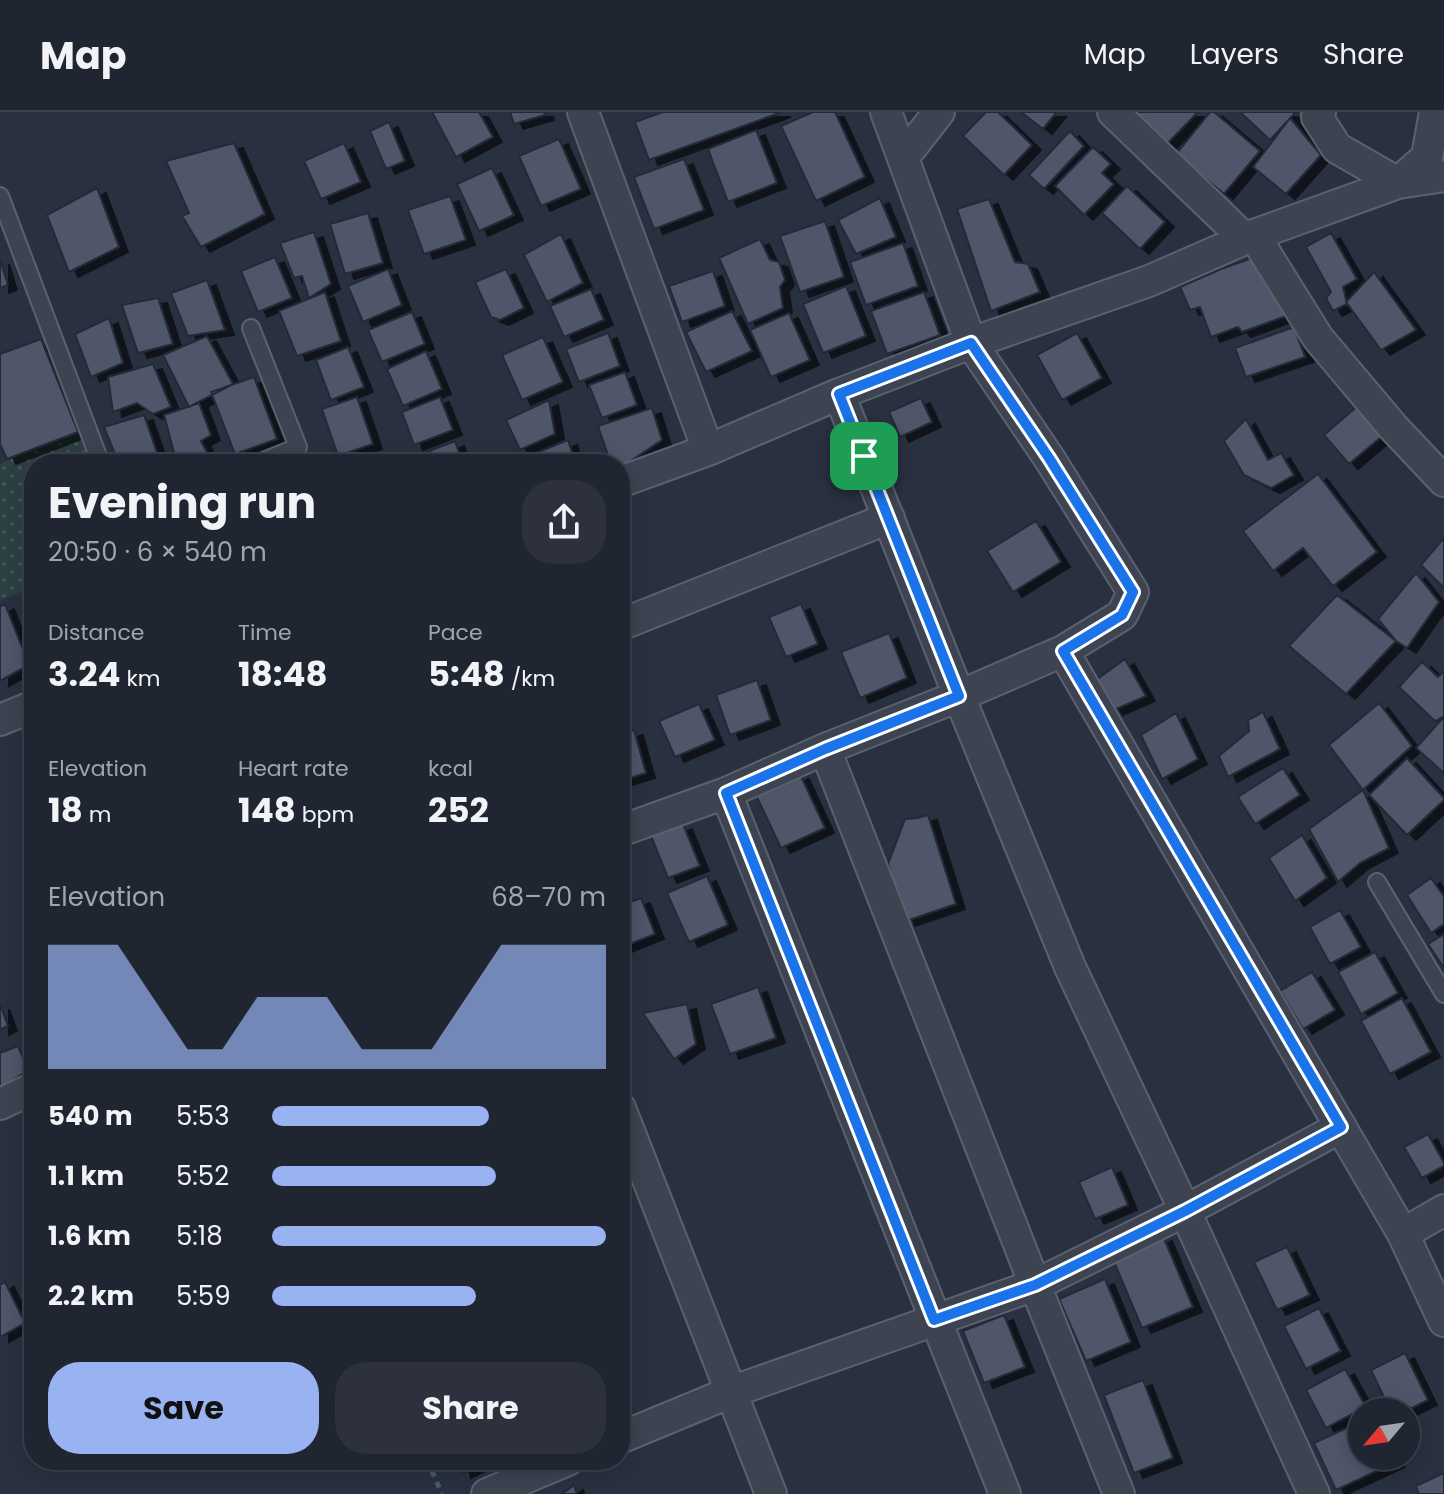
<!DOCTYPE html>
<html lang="en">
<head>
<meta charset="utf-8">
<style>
	body { margin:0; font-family:Poppins,sans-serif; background:#2c313d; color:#f1f3f6; height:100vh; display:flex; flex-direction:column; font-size:30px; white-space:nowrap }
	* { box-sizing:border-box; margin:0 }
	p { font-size:26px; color:#a1a5ab }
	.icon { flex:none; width:44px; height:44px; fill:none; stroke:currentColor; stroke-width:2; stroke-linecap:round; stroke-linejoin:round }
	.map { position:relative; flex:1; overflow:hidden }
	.side { position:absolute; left:24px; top:342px; width:606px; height:1016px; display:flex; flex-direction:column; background:#1f2531; border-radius:32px; box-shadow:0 4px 20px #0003,0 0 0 2px #3c424d }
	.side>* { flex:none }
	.needle { width:52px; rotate:241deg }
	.buttons { position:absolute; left:1348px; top:1286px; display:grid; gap:16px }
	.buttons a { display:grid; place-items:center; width:72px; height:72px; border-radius:50%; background:#1f2531; box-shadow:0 4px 20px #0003,0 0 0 2px #3c424d; font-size:40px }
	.pin { position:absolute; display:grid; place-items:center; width:68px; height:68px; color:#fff; margin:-34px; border-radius:16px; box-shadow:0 4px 12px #0006 }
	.round { display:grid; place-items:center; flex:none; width:84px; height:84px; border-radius:32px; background:#2c313d }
	.overview { display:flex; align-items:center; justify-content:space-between; height:136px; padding:0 24px }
	h1 { font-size:44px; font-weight:700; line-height:60px }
	.stats { display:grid; grid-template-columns:repeat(3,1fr); gap:12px; height:136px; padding:8px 24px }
	.stats div { display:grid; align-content:center }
	.stats b { font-size:34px; font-weight:700 }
	.stats small { font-size:22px; font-weight:400 }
	.stats p { font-size:22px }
	.chart { height:224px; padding:16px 24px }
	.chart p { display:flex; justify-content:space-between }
	.chart svg { width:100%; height:144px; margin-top:8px; fill:#98b2f2; opacity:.7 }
	.action { display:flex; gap:16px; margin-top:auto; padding:16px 24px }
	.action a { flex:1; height:92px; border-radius:32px; background:#98b2f2; color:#111; font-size:32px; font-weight:700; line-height:92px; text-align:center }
	.action a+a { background:#2c313d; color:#f1f3f6 }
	ul { padding:0 24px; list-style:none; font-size:26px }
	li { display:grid; grid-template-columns:128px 96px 1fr; align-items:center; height:60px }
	li i { height:20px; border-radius:10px; background:#98b2f2 }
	header { display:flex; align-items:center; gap:48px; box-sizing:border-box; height:112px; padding:0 40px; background:#1f2531; border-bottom:2px solid #3c424d }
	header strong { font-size:38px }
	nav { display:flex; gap:44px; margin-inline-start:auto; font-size:28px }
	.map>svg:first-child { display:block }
</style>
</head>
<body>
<header>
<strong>Map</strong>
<nav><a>Map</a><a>Layers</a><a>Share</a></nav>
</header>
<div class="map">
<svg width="1444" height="1382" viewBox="0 0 1444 1382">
	<defs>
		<pattern id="grass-dots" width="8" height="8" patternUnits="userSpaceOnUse" patternTransform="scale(2)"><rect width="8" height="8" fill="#2c3f43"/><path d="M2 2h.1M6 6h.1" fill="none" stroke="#48595d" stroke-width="1.8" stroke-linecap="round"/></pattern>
		<filter id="shadow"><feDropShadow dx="9" dy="5" stdDeviation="0" flood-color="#0009"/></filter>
	</defs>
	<rect width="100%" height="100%" fill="#293141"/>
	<path fill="url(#grass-dots)" d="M78 320 91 352H34V475L0 488V352Z"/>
	<path fill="#4f576a" stroke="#232a38" stroke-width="2" filter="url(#shadow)" d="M432 0H479L493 25 456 45Z
		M510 0H544L545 3 514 12Z
		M663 0H782L649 48 635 10Z
		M813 0H835L865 65 816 89 781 14Z
		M986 0H998L1032 33 1004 63 963 24Z
		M1021 0H1057L1043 17Z
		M1126 0H1198L1163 36Z
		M1210 0H1214L1260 39 1224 82 1176 42Z
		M1240 0H1296L1270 28Z
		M1290 6 1321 43 1286 82 1253 55Z
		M389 10 405 49 386 57 370 19Z
		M756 18 777 71 728 90 708 37Z
		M1070 19 1084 34 1044 77 1029 63Z
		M559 27 581 77 541 94 519 44Z
		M234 31 265 102 201 135 182 104 189 101 166 49Z
		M344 31 361 70 321 87 304 49Z
		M1093 35 1111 52 1102 61 1114 72 1084 103 1055 74Z
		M684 47 704 98 654 117 634 65Z
		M492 56 514 103 479 119 457 72Z
		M1127 74 1165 110 1140 137 1102 101Z
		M97 76 119 135 69 160 47 103Z
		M450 84 466 128 424 142 408 98Z
		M880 86 896 125 856 142 838 108Z
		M989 87 1015 150 1028 152 1040 180 991 199 957 97Z
		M368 101 383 151 345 162 330 112Z
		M825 109 844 165 800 180 780 124Z
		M314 120 331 172 309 186 302 164 294 166 280 131Z
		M1331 121 1357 167 1343 175 1347 192 1333 199 1326 186 1331 180 1306 135Z
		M561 122 583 171 547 190 524 143Z
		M760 127 770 148 779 150 785 168 780 175 783 196 748 212 719 146Z
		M903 131 918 174 866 193 850 150Z
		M1266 141 1289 203 1242 220 1238 215 1211 225 1200 195 1190 198 1180 175 1221 157Z
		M275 145 292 186 258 200 241 159Z
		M0 147 8 173 0 176Z
		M388 157 402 193 363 210 348 174Z
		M506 157 524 196 500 208 491 205 475 170Z
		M713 159 725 194 682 210 669 174Z
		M1374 160 1416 218 1381 238 1346 190Z
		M207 168 225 218 188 224 171 181Z
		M846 174 866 224 823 241 803 192Z
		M591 177 604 208 564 225 550 194Z
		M325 180 341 229 297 244 279 199Z
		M924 180 940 223 887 242 871 199Z
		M158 186 173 232 138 241 122 193Z
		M732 199 752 239 706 260 686 220Z
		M412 200 425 232 382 250 368 218Z
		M789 201 810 248 771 265 750 218Z
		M109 206 123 251 91 265 75 222Z
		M1294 215 1305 245 1246 265 1235 236Z
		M608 221 620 254 579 270 566 237Z
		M1077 221 1102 266 1062 288 1037 243Z
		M207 224 233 272 189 295 163 243Z
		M543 225 563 270 522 288 502 243Z
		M41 227 78 320 7 347 0 332V242Z
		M348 235 364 275 331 288 316 248Z
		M426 239 442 277 403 294 387 257Z
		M153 252 171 295 153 302 137 291 113 300 108 265Z
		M625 260 637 293 602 306 589 273Z
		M254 265 277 327 235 342 211 280Z
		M357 285 373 332 338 344 322 297Z
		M440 285 453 318 414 333 402 300Z
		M1368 285 1393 315 1349 352 1324 323Z
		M921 286 932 310 900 325 889 300Z
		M549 288 555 322 520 338 506 308Z
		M199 291 211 323 201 329 210 346 201 352H177L164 303Z
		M652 296 662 328 620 356V352H611L598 314Z
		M144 303 161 352H119L104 315Z
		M1246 307 1268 348 1281 341 1294 363 1271 376 1244 363 1224 329Z
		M568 328 576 352H517L516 349Z
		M455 329 462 349 471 346V352H419L416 344Z
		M1318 362 1377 440 1333 474 1303 436 1273 459 1243 419Z
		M1036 409 1061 450 1013 480 987 439Z
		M1444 426V476L1421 453Z
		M1416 461 1439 490 1407 536 1396 529 1378 507Z
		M1337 483 1396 529 1346 582 1289 534Z
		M34 490V521L25 492Z
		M5 492 29 553 0 569V495Z
		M801 492 818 532 786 545 769 505Z
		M889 521 907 566 860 586 841 540Z
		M1125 547 1146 584 1114 598 1096 568Z
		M1422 550 1438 565 1444 559V604L1435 609 1399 575Z
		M757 568 771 608 730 623 716 583Z
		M1379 591 1412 634 1363 678 1329 633Z
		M699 592 715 628 675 645 659 609Z
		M1263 600 1280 637 1228 665 1219 644 1249 619 1248 608Z
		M1176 601 1198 647 1162 667 1141 623Z
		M1442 607 1444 608V661L1416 636Z
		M634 618 646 661 620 669V622Z
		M1407 646 1444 686V688L1407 723 1369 683Z
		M1283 656 1300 683 1255 712 1238 685Z
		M800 662 825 716 781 736 755 681Z
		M1363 678 1389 736 1360 751 1338 770 1309 717Z
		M928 703 956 792 906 809 888 752 905 707 917 706Z
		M683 712 700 754 668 766 651 724Z
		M1302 723 1327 766 1295 789 1269 746Z
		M707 764 728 813 689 830 667 781Z
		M1431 766 1443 783 1444 782V812L1431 821 1407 783Z
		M641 786 655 822 620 836V794Z
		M1340 798 1361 835 1330 852 1310 815Z
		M1444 822V856L1428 832Z
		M1375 840 1398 881 1361 902 1338 860Z
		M1312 860 1335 898 1303 917 1280 879Z
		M758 875 776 926 730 942 711 892Z
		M1402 886 1431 940 1390 962 1361 909Z
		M0 892 8 914 0 918Z
		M687 892 696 932 674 947 643 901Z
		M18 934 28 958 0 977V941Z
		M1428 1022 1444 1051V1054L1422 1066 1404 1035Z
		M1112 1055 1128 1093 1095 1107 1079 1070Z
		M1163 1124 1193 1195 1142 1216 1112 1145Z
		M1287 1135 1310 1183 1277 1198 1254 1150Z
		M1105 1167 1131 1230 1086 1249 1059 1187Z
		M5 1170 25 1211 0 1225V1173Z
		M1319 1196 1341 1239 1306 1257 1284 1214Z
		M1004 1203 1025 1255 984 1271 963 1219Z
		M1405 1241 1428 1288 1404 1300H1391L1371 1258Z
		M1345 1257 1366 1295 1326 1316 1306 1278Z
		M1143 1268 1173 1346 1134 1361 1104 1283Z
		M1362 1309V1344H1393L1396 1350 1336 1378 1314 1331Z
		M459 1348H489L462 1361Z
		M1444 1361V1382H1419L1416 1374Z
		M574 1373 577 1382H562Z"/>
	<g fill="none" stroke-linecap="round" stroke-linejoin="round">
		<g stroke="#5b616e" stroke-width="20">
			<path id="lane" d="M0 84 101 352
				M251 216 298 335 256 352
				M1377 770 1444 882"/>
		</g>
		<g stroke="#5b616e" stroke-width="34">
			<path id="street" d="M583 0 708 338
				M1113 0 1245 127
				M1320 0 1317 5 1337 36 1398 71
				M903 46 939 0
				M1398 71 1427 45 1435 0
				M1254 123 1318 226 1393 315 1444 369
				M839 282 959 584 1070 855 1185 1099 1314 1382
				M620 370 708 338 839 282 971 231 1149 169 1254 123 1398 71 1444 64
				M620 513 889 406
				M1063 539 1403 1122 1444 1209
				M0 608 34 594
				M825 637 1035 1173 1119 1382
				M726 681 1005 1382
				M620 719 726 681 825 637 959 584 1063 539 1122 503 1133 480 1049 346 971 231 886 0
				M0 992 34 976
				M620 996 771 1382
				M1403 1122 1444 1098
				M620 1326 731 1280 1035 1173 1185 1099 1341 1015
				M487 1382 568 1348"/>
		</g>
		<path stroke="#4b5c61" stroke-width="5" stroke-dasharray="6 6" stroke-linecap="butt" d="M427 1348 442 1382"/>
		<use href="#lane" stroke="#3d4351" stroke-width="16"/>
		<use href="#street" stroke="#3d4351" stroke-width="30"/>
	</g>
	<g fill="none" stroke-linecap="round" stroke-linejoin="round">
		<g stroke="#fff" stroke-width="16">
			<path id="route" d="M971 231 1049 346 1133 480 1122 503 1063 539 1341 1015 1185 1099 1035 1173 934 1208 726 681 825 637 959 584 839 282Z"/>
		</g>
		<use href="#route" stroke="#1a73e8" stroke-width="10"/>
	</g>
</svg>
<div class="buttons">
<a><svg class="needle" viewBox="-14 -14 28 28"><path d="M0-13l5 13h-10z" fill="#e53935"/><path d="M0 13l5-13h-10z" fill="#a1a5ab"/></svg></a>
</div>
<div class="pin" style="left:864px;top:344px;background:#1e9e55"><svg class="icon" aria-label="arrive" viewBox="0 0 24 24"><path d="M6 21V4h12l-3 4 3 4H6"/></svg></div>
<section class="side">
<div class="overview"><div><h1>Evening run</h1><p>20:50 · 6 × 540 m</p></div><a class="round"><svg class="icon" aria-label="share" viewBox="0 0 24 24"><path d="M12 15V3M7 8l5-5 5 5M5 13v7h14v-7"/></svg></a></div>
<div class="stats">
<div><p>Distance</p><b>3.24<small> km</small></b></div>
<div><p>Time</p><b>18:48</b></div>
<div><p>Pace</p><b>5:48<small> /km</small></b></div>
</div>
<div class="stats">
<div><p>Elevation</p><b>18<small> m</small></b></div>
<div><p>Heart rate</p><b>148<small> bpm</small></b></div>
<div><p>kcal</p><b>252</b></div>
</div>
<div class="chart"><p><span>Elevation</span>68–70 m</p>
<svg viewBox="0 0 160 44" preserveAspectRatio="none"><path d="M0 44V6L10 6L20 6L30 22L40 38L50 38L60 22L70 22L80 22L90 38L100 38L110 38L120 22L130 6L140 6L150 6L160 6V44z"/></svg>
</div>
<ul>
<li><b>540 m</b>5:53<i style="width:65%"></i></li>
<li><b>1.1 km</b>5:52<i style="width:67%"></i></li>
<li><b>1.6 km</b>5:18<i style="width:100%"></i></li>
<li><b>2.2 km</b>5:59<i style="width:61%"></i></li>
</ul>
<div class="action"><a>Save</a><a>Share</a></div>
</section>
</div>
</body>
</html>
